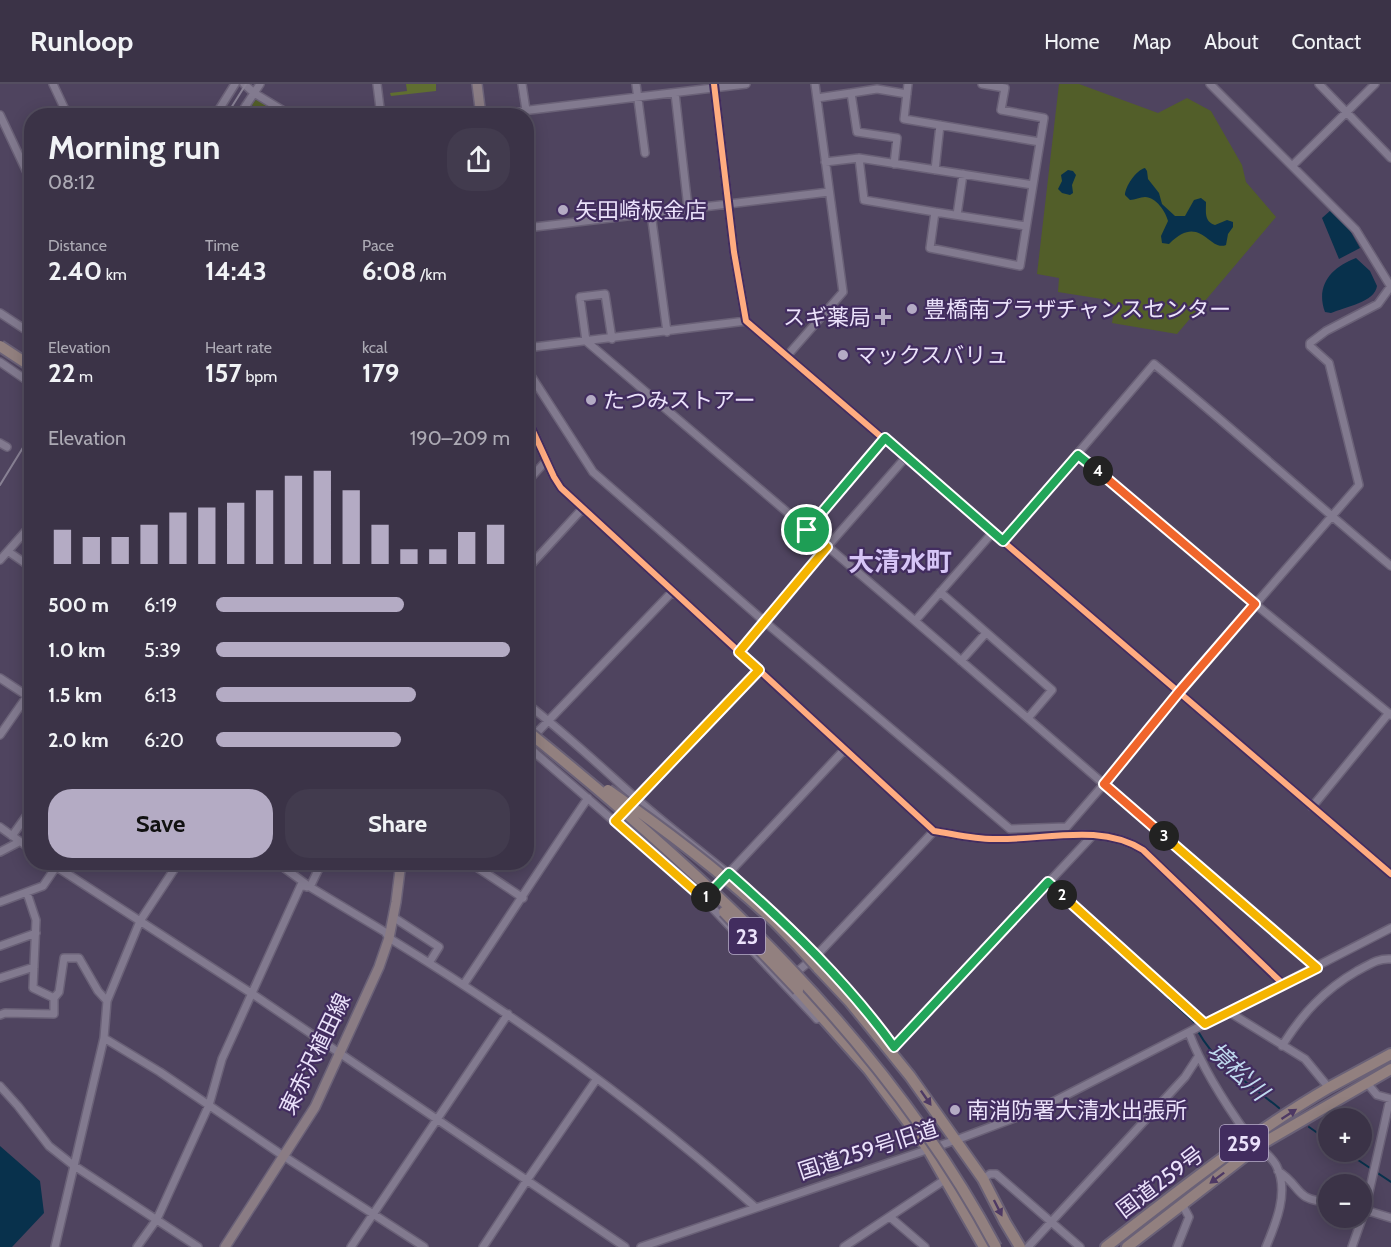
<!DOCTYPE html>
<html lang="en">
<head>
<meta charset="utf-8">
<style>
	body { margin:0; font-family:Cabin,"Noto Sans JP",sans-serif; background:#423b4e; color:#f1f3f6; height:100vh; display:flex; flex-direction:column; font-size:22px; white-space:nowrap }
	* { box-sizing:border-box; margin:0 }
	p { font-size:20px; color:#acaab4 }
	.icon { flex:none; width:33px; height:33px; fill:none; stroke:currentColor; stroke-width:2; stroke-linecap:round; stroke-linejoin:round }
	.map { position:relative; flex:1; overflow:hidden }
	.panel { position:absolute; left:24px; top:24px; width:510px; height:762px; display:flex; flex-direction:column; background:#3b3347; border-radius:24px; box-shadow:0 3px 15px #0003,0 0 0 2px #544e60 }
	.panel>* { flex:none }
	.controls { position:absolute; left:1318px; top:1024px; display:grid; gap:12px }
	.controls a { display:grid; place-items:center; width:54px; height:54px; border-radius:50%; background:#3b3347; box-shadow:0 3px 15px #0003,0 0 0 2px #544e60; font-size:30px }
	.pin { position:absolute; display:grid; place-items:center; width:51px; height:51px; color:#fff; margin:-26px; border:3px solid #fff; border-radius:50%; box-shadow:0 2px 6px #0007 }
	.km { position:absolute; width:30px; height:30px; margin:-15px; border-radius:50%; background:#222; color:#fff; font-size:16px; line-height:30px; text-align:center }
	.round { display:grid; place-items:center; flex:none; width:63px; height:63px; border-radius:24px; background:#423b4e }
	.headline { display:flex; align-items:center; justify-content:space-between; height:102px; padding:0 24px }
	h1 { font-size:33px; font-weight:700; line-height:45px }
	.figures { display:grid; grid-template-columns:repeat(3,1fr); gap:9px; height:102px; padding:6px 24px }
	.figures div { display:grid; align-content:center }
	.figures b { font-size:26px; font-weight:700 }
	.figures small { font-size:16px; font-weight:400 }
	.figures p { font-size:16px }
	.chart { height:168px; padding:12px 24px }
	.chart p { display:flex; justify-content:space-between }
	.chart svg { width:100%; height:108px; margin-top:6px; stroke:#b4abc4; stroke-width:6 }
	.cta { display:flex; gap:12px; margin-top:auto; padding:12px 24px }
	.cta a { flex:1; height:69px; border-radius:24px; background:#b4abc4; color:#111; font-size:24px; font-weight:700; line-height:69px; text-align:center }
	.cta a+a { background:#423b4e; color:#f1f3f6 }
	ul { padding:0 24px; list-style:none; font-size:20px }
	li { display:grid; grid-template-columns:96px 72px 1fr; align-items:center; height:45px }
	li i { height:15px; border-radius:8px; background:#b4abc4 }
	header { display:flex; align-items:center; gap:36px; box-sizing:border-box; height:84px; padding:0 30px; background:#3b3347; border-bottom:2px solid #544e60 }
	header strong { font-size:28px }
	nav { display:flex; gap:33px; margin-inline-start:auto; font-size:21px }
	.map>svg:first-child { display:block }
</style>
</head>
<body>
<header>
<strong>Runloop</strong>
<nav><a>Home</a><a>Map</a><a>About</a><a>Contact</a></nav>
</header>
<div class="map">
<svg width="1391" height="1163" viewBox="0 0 1391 1163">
	<rect width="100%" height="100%" fill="#4f445f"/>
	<path fill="#525e29" d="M1059 0H1079L1158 29 1187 14 1211 27 1242 81 1246 98 1276 133 1177 250 1112 239 1115 221 1102 215 1058 208 1059 194 1037 190Z
		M256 16C266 16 269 22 274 27L265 31H256L252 20Z"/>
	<path fill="#606e31" d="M406 0H436V7L391 12 390 9 407 7Z"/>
	<path fill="#08314c" d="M1145 84 1147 87 1148 95 1159 109 1162 120 1175 132H1185L1194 116 1201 114 1206 118C1206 128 1204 138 1215 141L1227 136 1233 138V143L1228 150 1226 161C1209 168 1200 128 1169 160L1162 159 1161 152 1168 137C1166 128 1156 113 1145 113 1140 113 1135 116 1130 116L1125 111C1125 103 1136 86 1145 84Z
		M1068 86 1073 87 1076 91 1072 101 1073 109 1070 111 1062 109 1058 105 1062 97 1061 91Z
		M1331 126 1348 143 1360 164 1339 175 1322 134Z
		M1356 174 1370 187 1377 202C1375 218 1345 223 1331 229L1325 228C1315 201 1332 183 1356 174Z
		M0 1062 40 1097 44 1129 12 1163H0Z"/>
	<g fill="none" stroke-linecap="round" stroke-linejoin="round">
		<path stroke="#08314c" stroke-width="2" d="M1112 862 1126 875
			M1133 881 1164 910
			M1169 915 1194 938
			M1199 949C1216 980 1251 1001 1279 1024
			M1309 1043 1329 1057
			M1346 1068 1391 1098"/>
		<g stroke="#6a6177" stroke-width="10">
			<path id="minor" d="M53 0 68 32
				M244 0 254 9 292 32
				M377 0 381 32
				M522 0 526 26
				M636 0 645 69
				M714 0 734 168 746 237 1391 790
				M908 0 904 35 1040 58
				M982 0 1005 4 1001 26 1044 34 1033 101
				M1210 0 1356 146 1391 203
				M1319 0 1391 74
				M675 9 688 124
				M851 9 877 5 907 10
				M817 14 851 9 857 48 897 54 894 80
				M246 21 252 32
				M0 31 32 99
				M215 32 235 0
				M239 32 260 0
				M480 32 746 0
				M825 78 859 74 1033 101 1020 182 930 164 935 128 864 116 859 74
				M1292 82 1375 0
				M935 86 940 41
				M935 128 1026 142
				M651 129 667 248
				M957 131 963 90
				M526 144 829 108
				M0 229 32 250
				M612 255 605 210 580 213 586 257 915 537 1317 884
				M526 264 746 237
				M787 272 843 208 815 0
				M0 278 32 300
				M526 284 593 388 765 538 1010 745 1066 743
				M526 332 554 393 561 404 934 747C954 750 973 755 993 755 1042 757 1099 738 1143 766L1283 900
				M0 359 7 363
				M1078 371 1255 520 1391 631
				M526 399 546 377
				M807 446 885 355
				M1003 457 1154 280C1235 346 1311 416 1391 482
				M9 468 32 484
				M0 476 32 440
				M526 486 583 424
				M940 508 1052 606 1028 634
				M915 537 993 448
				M739 568 827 463 906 373
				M961 577 986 549
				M0 594 32 615
				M526 619C565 649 600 682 637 715 682 755 732 790 777 831 815 868 850 909 884 950L894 963V972
				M0 651 32 605
				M526 660 673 507
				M526 661 704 815 817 935
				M635 717 759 586
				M1312 723 1389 629
				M0 743 32 766
				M1064 746 1104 700 1179 608 1359 401 1329 279 1310 262V259L1326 247 1378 220 1391 202
				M12 752 32 724
				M0 768 19 758
				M49 778 254 911 625 1163
				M276 778 310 803 385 848 389 854C518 933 642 1023 755 1123
				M469 778 523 814
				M1048 798 1205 941
				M310 803 322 778
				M711 808 845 665
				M27 809 36 836 33 904 54 914
				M0 818 43 802 56 783
				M393 833 439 863 429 879
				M0 862 36 849
				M793 891 816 872 934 747
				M0 894 34 883
				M464 900C506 838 546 775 588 714
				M1229 928 1305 975 1329 1004
				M0 931 5 929 54 930V914L59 908 64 874H79L98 907 107 917
				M1189 949C1203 986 1226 1021 1249 1053 1257 1063 1272 1071 1277 1083 1289 1108 1276 1139 1266 1163
				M104 954 160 988 282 1071 424 1163
				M1282 962C1302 930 1324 906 1357 887 1369 881 1377 874 1391 875
				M894 963 1093 751
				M1367 999 1377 1011 1391 1015
				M0 1002 18 1022 49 1062 73 1081 198 1163
				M1278 1087C1303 1103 1293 1116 1329 1118
				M983 1095 990 1090H996L1080 1163
				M1362 1125 1391 1134
				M890 1133 925 1163
				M55 1163 104 954 107 917 140 837 179 778
				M137 1163 157 1135 209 1021 222 975 301 801 307 803
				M351 1163 508 930
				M483 1163 527 1096 596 996
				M641 1163 956 1056 1041 1024 1391 844
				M844 1163 946 1095
				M1028 1163 1185 993 1198 973
				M1177 1163 1189 1133 1182 1120
				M1352 1163 1365 1126 1390 1015"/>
		</g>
		<g stroke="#6a6177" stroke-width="12">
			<path id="major" d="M477 0 481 32
				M225 1163 315 1023 379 883 389 854 396 818 401 778"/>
		</g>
		<g stroke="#6a6177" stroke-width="14">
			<path id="highway" d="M818 884 850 918 910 992 983 1095 1005 1138 1020 1163
				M798 906 869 986 928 1065 984 1163
				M1106 1163C1178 1107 1251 1049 1330 1003 1350 992 1371 981 1391 970
				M1127 1163 1258 1062 1391 985"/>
		</g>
		<use href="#minor" stroke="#827a8f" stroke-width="7"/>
		<use href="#major" stroke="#8a7c84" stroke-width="9"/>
		<use href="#highway" stroke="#92807f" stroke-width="10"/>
		<path stroke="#888194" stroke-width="2" d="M226 32 246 0
			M0 401 32 349"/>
		<g stroke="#6a6177" stroke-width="14" stroke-linecap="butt">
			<path id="highway-bridge" d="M0 262 32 283
				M526 646C708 793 885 955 996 1163
				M608 706C666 746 722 789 774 837 789 852 804 868 818 884
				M724 828 798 906"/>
		</g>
		<use href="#highway-bridge" stroke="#92807f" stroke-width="10"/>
		<g stroke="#422d5f" stroke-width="10">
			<path id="cycleway" d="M714 0 734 168 746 237 1391 790
				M526 332 554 393 561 404 934 747C954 750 973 755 993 755 1042 757 1099 738 1143 766L1283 900"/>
		</g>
		<use href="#cycleway" stroke="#ffac80" stroke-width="6"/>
	</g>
	<defs><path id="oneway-solid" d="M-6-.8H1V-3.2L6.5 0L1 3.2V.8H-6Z" transform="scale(1.5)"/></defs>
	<g fill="#4e3964">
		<use href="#oneway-solid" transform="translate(926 1014) rotate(55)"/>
		<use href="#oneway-solid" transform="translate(1289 1030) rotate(-33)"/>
		<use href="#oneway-solid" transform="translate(1217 1094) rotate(143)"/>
		<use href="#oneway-solid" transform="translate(998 1124) rotate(63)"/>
	</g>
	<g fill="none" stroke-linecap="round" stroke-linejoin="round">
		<g stroke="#fff" stroke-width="12">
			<path id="split-1" d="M706 813 704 815 615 737 759 586 739 568 827 463 807 446"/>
		</g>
		<g stroke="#fff" stroke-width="12">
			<path id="split-2" d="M706 813 729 789C788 841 847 898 894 963L1048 798 1062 811"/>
		</g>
		<g stroke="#fff" stroke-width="12">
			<path id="split-3" d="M1062 811 1205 940 1317 884 1164 752"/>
		</g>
		<g stroke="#fff" stroke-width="12">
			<path id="split-4" d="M1098 387 1255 520 1179 608 1104 700 1164 752"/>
		</g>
		<g stroke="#fff" stroke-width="12">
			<path id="split-5" d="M807 446 885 354 1003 457 1078 371 1098 387"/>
		</g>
		<use href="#split-1" stroke="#f5b400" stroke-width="8"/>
		<use href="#split-2" stroke="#22a559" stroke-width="8"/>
		<use href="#split-3" stroke="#f5b400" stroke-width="8"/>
		<use href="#split-4" stroke="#f0652b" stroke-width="8"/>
		<use href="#split-5" stroke="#22a559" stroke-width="8"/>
	</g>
	<g fill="#b4abc4" stroke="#422d5f" stroke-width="2">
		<circle cx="563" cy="126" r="6"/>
		<circle cx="912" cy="225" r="6"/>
		<path d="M880 224h6v6h6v6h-6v6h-6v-6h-6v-6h6z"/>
		<circle cx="843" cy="271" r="6"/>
		<circle cx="591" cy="316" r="6"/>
		<circle cx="955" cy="1026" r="6"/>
	</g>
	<g text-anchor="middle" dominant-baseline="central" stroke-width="4.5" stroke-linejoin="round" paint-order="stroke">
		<g fill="#422d5f" stroke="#b8accc" stroke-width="1.5">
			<rect x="729" y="834" width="36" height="36" rx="4.5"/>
			<rect x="1220" y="1041" width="48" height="36" rx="4.5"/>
		</g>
		<g font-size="21" font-weight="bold" fill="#ebe2fb">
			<text x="747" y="852">23</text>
			<text x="1244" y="1059">259</text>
		</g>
		<g font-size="22" fill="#ebe2fb" stroke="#422d5f" text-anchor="start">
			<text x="575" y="126">矢田崎板金店</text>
			<text x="924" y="225">豊橋南プラザチャンスセンター</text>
			<text x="871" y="233" text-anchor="end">スギ薬局</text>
			<text x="855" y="271">マックスバリュ</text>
			<text x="603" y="316">たつみストアー</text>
			<text x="967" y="1026">南消防署大清水出張所</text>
		</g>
		<g font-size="22" fill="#ebe2fb" stroke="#422d5f">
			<text transform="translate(315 970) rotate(-64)">東赤沢植田線</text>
			<text transform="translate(868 1066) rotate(-18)">国道259号旧道</text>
			<text transform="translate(1160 1098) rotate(-37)">国道259号</text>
		</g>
		<g font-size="24" font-style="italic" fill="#bfd9ee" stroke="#422d5f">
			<text transform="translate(1238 987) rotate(43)">境松川</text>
		</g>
		<g font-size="26" font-weight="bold" fill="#d6c5f6" stroke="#422d5f">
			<text x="900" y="478">大清水町</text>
		</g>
	</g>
</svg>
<div class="controls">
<a>+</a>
<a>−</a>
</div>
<div class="pin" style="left:807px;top:446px;background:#1e9e55"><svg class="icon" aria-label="arrive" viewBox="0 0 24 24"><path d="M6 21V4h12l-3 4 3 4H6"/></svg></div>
<b class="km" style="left:706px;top:813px">1</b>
<b class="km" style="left:1062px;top:811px">2</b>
<b class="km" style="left:1164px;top:752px">3</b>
<b class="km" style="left:1098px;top:387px">4</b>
<section class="panel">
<div class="headline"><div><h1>Morning run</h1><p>08:12</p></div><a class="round"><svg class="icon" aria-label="share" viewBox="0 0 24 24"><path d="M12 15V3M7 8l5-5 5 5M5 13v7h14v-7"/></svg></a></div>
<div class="figures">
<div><p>Distance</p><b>2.40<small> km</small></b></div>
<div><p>Time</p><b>14:43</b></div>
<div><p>Pace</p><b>6:08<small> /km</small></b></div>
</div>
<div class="figures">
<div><p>Elevation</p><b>22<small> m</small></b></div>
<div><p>Heart rate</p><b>157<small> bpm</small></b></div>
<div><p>kcal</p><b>179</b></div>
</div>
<div class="chart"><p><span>Elevation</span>190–209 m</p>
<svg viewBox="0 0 160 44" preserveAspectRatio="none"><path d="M5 44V30M15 44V33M25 44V33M35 44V28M45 44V23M55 44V21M65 44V19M75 44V14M85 44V8M95 44V6M105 44V14M115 44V28M125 44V38M135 44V38M145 44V31M155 44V28"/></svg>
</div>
<ul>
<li><b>500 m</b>6:19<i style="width:64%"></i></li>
<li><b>1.0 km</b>5:39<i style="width:100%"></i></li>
<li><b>1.5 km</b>6:13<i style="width:68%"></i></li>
<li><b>2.0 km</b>6:20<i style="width:63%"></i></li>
</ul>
<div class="cta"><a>Save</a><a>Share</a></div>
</section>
</div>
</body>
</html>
